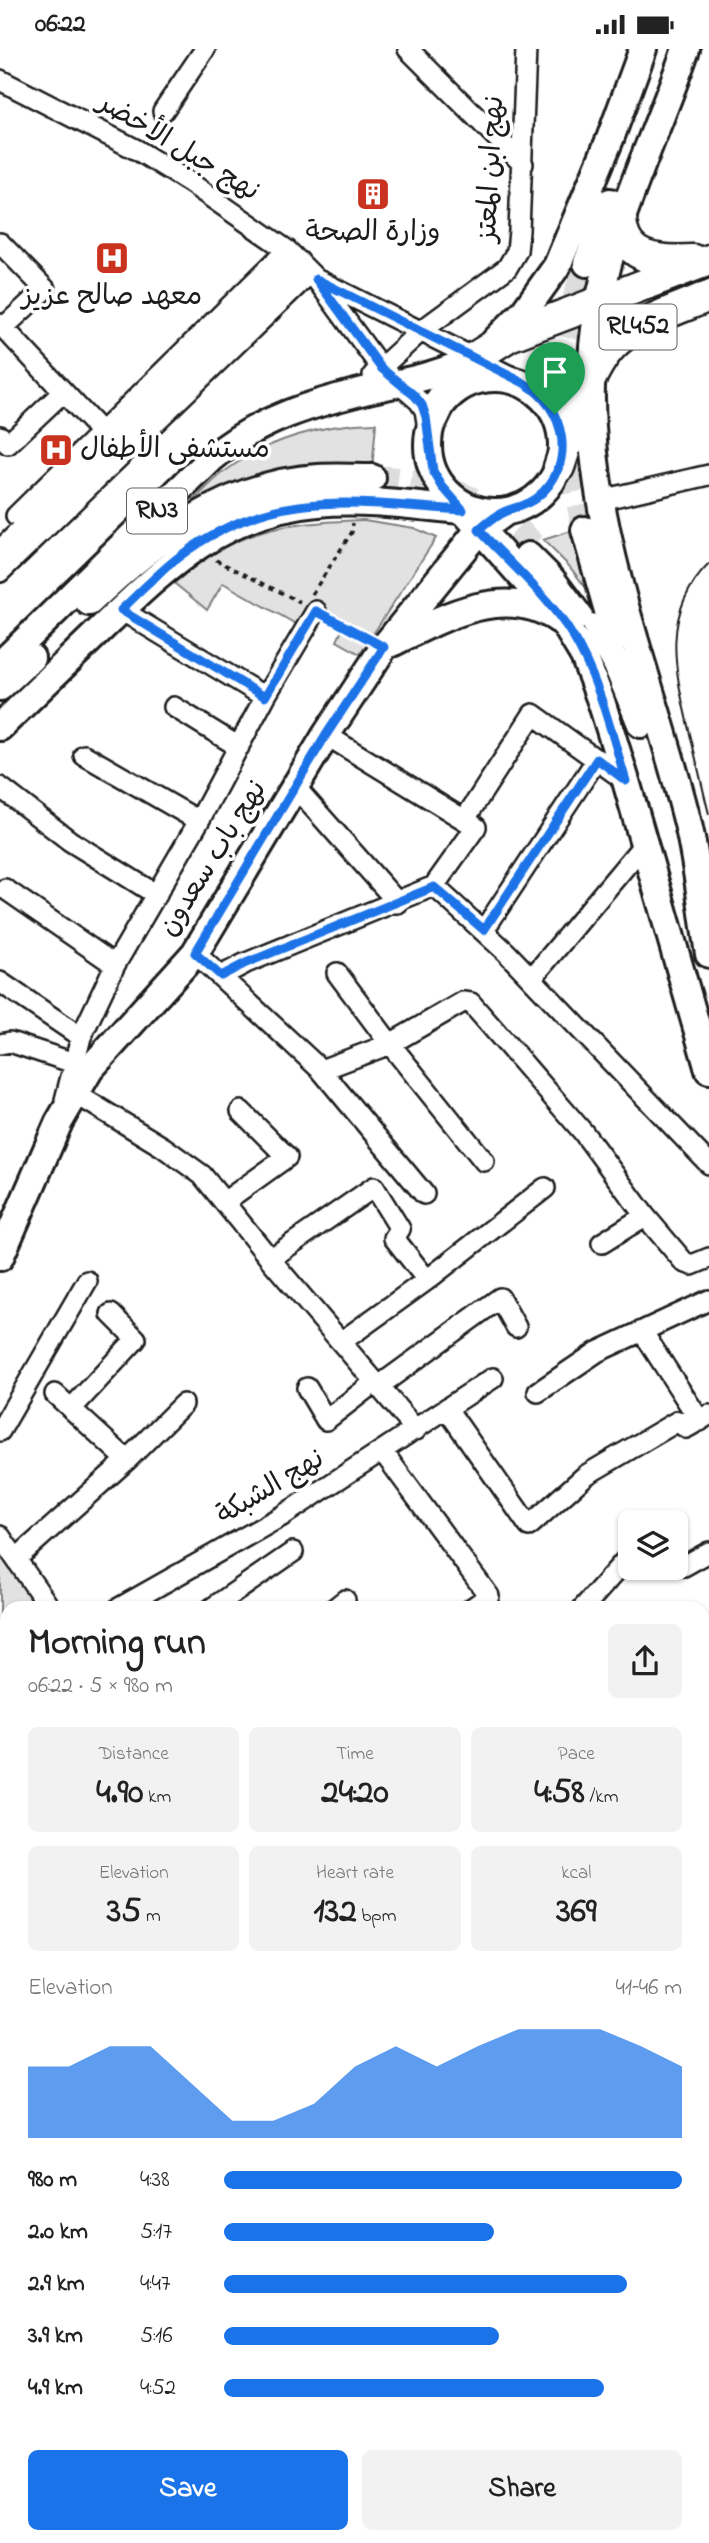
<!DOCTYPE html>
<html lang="en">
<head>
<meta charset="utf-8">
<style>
	body { margin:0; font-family:"Indie Flower","Playpen Sans Arabic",sans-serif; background:#f2f2f2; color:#222; height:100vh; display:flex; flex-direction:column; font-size:26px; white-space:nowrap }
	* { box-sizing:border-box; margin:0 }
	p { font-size:23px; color:#767676 }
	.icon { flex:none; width:38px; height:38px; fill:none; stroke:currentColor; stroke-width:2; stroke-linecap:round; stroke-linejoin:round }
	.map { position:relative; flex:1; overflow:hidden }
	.details { position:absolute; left:0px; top:1552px; width:710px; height:943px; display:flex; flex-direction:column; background:#fff; border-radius:21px 21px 0 0; box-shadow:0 2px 5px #0004 }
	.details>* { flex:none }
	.fabs { position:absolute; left:618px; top:1461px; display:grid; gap:14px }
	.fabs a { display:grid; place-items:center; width:70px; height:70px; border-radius:10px; background:#fff; box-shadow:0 2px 5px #0004; font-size:35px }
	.pin { position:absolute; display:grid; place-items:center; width:60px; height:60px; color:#fff; margin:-72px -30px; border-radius:50% 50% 50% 0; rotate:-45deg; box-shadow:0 0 7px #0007 }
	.pin .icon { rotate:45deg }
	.round { display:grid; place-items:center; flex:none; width:74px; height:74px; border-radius:10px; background:#f2f2f2 }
	.summary { display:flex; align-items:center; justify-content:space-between; height:119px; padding:0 28px }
	h1 { font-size:38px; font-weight:700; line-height:52px }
	.metrics { display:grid; grid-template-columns:repeat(3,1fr); gap:10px; height:119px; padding:7px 28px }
	.metrics div { display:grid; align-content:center; border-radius:10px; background:#f2f2f2; text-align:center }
	.metrics b { font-size:35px; font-weight:700 }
	.metrics small { font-size:19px; font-weight:400 }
	.metrics p { font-size:19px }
	.chart { height:196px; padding:14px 28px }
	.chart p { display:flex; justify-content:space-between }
	.chart svg { width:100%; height:126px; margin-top:7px; fill:#1a73e8; opacity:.7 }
	.cta { display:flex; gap:14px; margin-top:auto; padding:14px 28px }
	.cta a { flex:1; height:80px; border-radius:10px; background:#1a73e8; color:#fff; font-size:28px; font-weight:700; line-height:80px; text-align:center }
	.cta a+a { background:#f2f2f2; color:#222 }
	ul { padding:0 28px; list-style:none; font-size:23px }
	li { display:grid; grid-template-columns:112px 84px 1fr; align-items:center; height:52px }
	li i { height:18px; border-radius:9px; background:#1a73e8 }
	.status { display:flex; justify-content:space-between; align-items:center; height:49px; padding:0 35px; background:#fff; direction:ltr }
	.status svg { height:19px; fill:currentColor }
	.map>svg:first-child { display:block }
</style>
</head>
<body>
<div class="status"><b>06:22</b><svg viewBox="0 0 49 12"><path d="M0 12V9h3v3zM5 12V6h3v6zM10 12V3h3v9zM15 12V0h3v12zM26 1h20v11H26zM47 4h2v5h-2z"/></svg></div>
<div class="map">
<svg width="709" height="2494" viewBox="0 0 709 2494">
	<rect width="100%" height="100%" fill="#fff"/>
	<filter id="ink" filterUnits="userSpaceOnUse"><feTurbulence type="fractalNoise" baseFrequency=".0143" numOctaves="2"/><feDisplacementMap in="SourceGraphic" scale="14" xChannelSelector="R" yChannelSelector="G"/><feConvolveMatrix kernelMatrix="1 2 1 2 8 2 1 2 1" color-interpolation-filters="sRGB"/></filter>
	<g filter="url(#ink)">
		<path fill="#e2e2e2" stroke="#7f7f7f" stroke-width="2" d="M376 374 372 422 178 468C193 453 207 436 224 423 268 390 322 375 376 374Z
			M364 471 414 479 436 489 360 605 337 592 343 579 322 570 312 584 223 534 207 561 174 534C187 524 200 513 213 505 259 475 312 473 364 471Z
			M574 481 593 548 569 517 543 491Z
			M0 1495 45 1559H7V1635L0 1625Z"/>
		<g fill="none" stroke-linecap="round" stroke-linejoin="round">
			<path stroke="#ddd" stroke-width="26" stroke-dasharray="26 13" stroke-linecap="butt" d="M372 429C439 433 486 447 533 496
				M585 481C575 432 561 381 562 331 562 290 574 252 587 214"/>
			<g stroke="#1c1c1c" stroke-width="24">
				<path id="minor" d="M408 0 523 115
					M0 31 137 101 189 133 287 201 316 230 381 319 419 352 425 361 429 386
					M163 62 205 0
					M0 194 45 240 3 279
					M320 232 524 334
					M0 275 101 383
					M373 326 421 282 507 219 517 202 519 182 526 0
					M0 387 8 395 63 343
					M601 451 709 426
					M16 467 287 201
					M0 501 299 212
					M0 523 310 224
					M121 561 265 648
					M174 658 239 698
					M326 686 476 778 434 837
					M84 706 199 772
					M0 738 70 792 157 846
					M296 739 398 854
					M465 770 533 665 626 732
					M5 840 115 916
					M484 881 597 710
					M195 904 321 1021 424 1145
					M337 924 390 995 484 1112
					M221 927 246 914 434 837 506 903 709 1115
					M532 929 644 795
					M0 933 81 988
					M0 995 10 993 74 1014
					M321 1021 390 995 463 953 471 954 583 1083 645 1167 684 1213 692 1216 709 1209
					M76 1045 163 1098 202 1126 270 1210 416 1381
					M65 1051 81 988 115 916 199 772 265 648 316 562
					M224 1153 287 1108 241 1062
					M602 1194 645 1167
					M270 1210 374 1138 400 1180 394 1189 427 1231
					M642 1282 700 1372
					M341 1293 427 1231 545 1139
					M379 1337 500 1249 516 1278
					M307 1339 326 1371 375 1333
					M538 1343 597 1303 709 1251
					M55 1345 127 1411
					M72 1359 136 1290 111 1265
					M447 1360 529 1477 586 1426 678 1372 686 1379 709 1366
					M0 1382 87 1232
					M383 1403 489 1547 472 1559
					M0 1487 50 1559
					M16 1510 127 1411 183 1355
					M676 1514 684 1517 709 1503
					M119 1559 282 1467 493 1329
					M212 1559 293 1503
					M335 1559 345 1551
					M583 1559 630 1506
					M0 1632 7 1642
					M704 1644 709 1640
					M0 1782 7 1788
					M704 1821 709 1817
					M704 1906 709 1914
					M0 1965 7 1959
					M0 2026 7 2034
					M704 2152 709 2148
					M704 2203 709 2202
					M0 2276 7 2281
					M704 2293 709 2290
					M0 2338 7 2345
					M0 2373 7 2372
					M704 2375 709 2380
					M704 2429H705
					M0 2463H7
					M30 2488 31 2494
					M126 2488 127 2494
					M220 2488 224 2494
					M289 2488V2494
					M494 2492 505 2488"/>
			</g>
			<g stroke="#1c1c1c" stroke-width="32">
				<path id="major" d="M686 0C654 93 607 182 595 280 572 451 648 612 688 775 698 817 702 862 709 905
					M587 214 610 153
					M495 292 524 263 557 217 610 90 643 0
					M428 396a67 67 0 1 1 134 0a67 67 0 1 1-134 0Z
					M448 444 566 577 584 607 602 655 626 732 709 1021
					M585 481 616 590
					M528 507 552 531 579 567
					M89 553C153 492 226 434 318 429 336 428 354 429 372 429
					M597 578 617 616 641 675
					M392 594C441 569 506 533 559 571
					M0 616 211 410C257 370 314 354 372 340 407 332 441 326 474 309
					M0 638 31 609
					M0 678C34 645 69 611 103 578 168 516 224 462 318 454 366 449 422 458 471 462
					M0 1208 59 1073 90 1020 195 904 326 686 384 598 479 481 506 462"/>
			</g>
			<g stroke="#1c1c1c" stroke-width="35">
				<path id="highway" d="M621 168C622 212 659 213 693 211
					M433 369 442 350 460 322 474 309 509 287 709 211
					M559 418C572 381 587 318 617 292 640 272 681 259 709 247"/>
			</g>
			<path stroke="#1c1c1c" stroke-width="3.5" stroke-dasharray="5 5" stroke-linecap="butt" d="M216 511 300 553
				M312 545 352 483 353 474
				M331 570 365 587"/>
			<use href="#minor" stroke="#fff" stroke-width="19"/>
			<use href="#major" stroke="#fff" stroke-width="26"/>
			<use href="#highway" stroke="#fff" stroke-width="30"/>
			<path stroke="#1c1c1c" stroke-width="2" d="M709 515C660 564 675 621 689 681 696 709 702 737 709 765"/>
		</g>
	</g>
	<g fill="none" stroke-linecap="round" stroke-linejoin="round" filter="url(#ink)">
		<g stroke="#fff" stroke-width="14">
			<path id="route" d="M316 230 524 334C566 358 578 417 536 449 527 456 517 458 506 462 496 466 487 474 479 481 510 514 548 547 572 586 599 630 611 683 626 732L597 710 484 881 434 838 246 914 221 927 195 904 326 686 384 598 316 562 265 648 121 561C140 543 159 523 180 507 273 437 355 454 463 461L442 437 433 422 426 368 422 356 415 347 381 319Z"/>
		</g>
		<use href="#route" stroke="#1a73e8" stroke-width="9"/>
	</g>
	<defs>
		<g id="building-square" transform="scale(1.75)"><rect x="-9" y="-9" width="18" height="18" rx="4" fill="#c8321e" stroke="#fff"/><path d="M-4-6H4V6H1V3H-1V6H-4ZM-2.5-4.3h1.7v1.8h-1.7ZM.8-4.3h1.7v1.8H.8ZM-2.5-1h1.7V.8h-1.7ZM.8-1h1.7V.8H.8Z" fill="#fff"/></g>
		<g id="hospital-square" transform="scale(1.75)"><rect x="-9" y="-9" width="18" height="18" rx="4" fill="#c8321e" stroke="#fff"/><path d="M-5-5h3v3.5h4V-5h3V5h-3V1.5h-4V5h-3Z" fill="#fff"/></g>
	</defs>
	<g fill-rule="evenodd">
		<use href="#building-square" x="373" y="145"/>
		<use href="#hospital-square" x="112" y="209"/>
		<use href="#hospital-square" x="56" y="401"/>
	</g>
	<g text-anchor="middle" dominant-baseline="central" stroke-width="7" stroke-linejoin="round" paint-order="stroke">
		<g fill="#fff" stroke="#606060" stroke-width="2">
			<rect x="599.5" y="255.5" width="77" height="45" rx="5"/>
			<rect x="127" y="439.5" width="60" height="45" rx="5"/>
		</g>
		<g font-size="26" font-weight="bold" fill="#1c1c1c">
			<text x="638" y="278">RL452</text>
			<text x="157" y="462">RN3</text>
		</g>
		<g font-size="28" fill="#1c1c1c" stroke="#fff">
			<text transform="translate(178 99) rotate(31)">نهج جبل الأخضر</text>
			<text transform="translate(492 120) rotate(-87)">نهج ابن المعتز</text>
			<text transform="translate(214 810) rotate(-58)">نهج باب سعدون</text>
			<text transform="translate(271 1439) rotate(-31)">نهج الشبكة</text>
		</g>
		<g font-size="28" fill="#1c1c1c" stroke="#fff">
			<text x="373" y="184">وزارة الصحة</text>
			<text x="112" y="248">معهد صالح عزيز</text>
			<text x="80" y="401" text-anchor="start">مستشفى الأطفال</text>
		</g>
	</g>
</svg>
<div class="fabs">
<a><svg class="icon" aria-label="layers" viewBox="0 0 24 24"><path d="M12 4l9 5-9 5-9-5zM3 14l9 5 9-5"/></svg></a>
</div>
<div class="pin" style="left:555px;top:365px;background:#1e9e55"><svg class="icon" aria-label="arrive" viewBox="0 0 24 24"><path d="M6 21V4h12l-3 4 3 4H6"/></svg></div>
<section class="details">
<div class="summary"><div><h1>Morning run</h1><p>06:22 · 5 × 980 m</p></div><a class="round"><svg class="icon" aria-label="share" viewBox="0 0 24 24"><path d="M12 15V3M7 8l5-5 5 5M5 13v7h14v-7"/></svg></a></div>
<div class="metrics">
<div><p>Distance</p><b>4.90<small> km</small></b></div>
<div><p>Time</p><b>24:20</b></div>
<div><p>Pace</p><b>4:58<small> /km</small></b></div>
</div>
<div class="metrics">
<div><p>Elevation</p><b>35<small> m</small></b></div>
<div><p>Heart rate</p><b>132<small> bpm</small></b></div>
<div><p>kcal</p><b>369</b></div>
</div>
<div class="chart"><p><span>Elevation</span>41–46 m</p>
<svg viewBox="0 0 160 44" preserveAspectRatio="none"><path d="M0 44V19L10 19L20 12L30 12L40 25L50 38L60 38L70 32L80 19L90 12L100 19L110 12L120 6L130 6L140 6L150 12L160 19V44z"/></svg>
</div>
<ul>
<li><b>980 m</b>4:38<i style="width:100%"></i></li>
<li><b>2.0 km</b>5:17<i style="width:59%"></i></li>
<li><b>2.9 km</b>4:47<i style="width:88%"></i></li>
<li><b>3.9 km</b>5:16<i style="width:60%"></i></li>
<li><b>4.9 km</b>4:52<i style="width:83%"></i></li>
</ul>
<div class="cta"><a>Save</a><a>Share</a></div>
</section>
</div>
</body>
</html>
